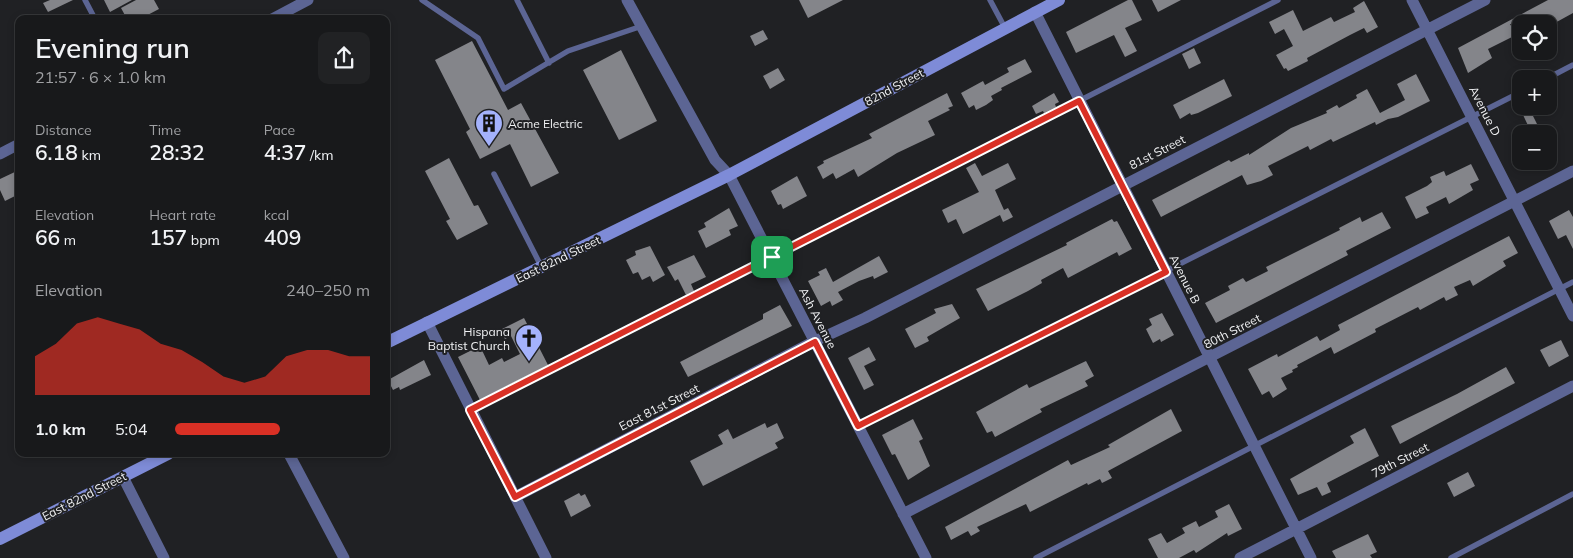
<!DOCTYPE html>
<html lang="en">
<head>
<meta charset="utf-8">
<style>
	body { margin:0; font-family:Mulish,sans-serif; background:#212224; color:#f1f3f6; height:100vh; display:flex; flex-direction:column; font-size:19px; white-space:nowrap }
	* { box-sizing:border-box; margin:0 }
	p { font-size:16px; color:#9fa0a3 }
	.icon { flex:none; width:28px; height:28px; fill:none; stroke:currentColor; stroke-width:2; stroke-linecap:round; stroke-linejoin:round }
	.map { position:relative; flex:1; overflow:hidden }
	.drawer { position:absolute; left:15px; top:15px; width:375px; height:442px; display:flex; flex-direction:column; background:#18191b; border-radius:10px; box-shadow:0 2px 8px #0003,0 0 0 1px #36383a }
	.drawer>* { flex:none }
	.buttons { position:absolute; left:1512px; top:15px; display:grid; gap:10px }
	.buttons a { display:grid; place-items:center; width:45px; height:45px; border-radius:10px; background:#18191b; box-shadow:0 2px 8px #0003,0 0 0 1px #36383a; font-size:25px }
	.pin { position:absolute; display:grid; place-items:center; width:42px; height:42px; color:#fff; margin:-21px; border-radius:10px; box-shadow:0 2px 8px #0006 }
	.round { display:grid; place-items:center; flex:none; width:52px; height:52px; border-radius:10px; background:#212224 }
	.overview { display:flex; align-items:center; justify-content:space-between; height:85px; padding:0 20px }
	h1 { font-size:28px; font-weight:600; line-height:38px }
	.stats { display:grid; grid-template-columns:repeat(3,1fr); gap:8px; height:85px; padding:5px 20px }
	.stats div { display:grid; align-content:center }
	.stats b { font-size:21px; font-weight:600 }
	.stats small { font-size:14px; font-weight:400 }
	.stats p { font-size:14px }
	.chart { height:140px; padding:10px 20px }
	.chart p { display:flex; justify-content:space-between }
	.chart svg { width:100%; height:90px; margin-top:5px; fill:#d93025; opacity:.7 }
	ul { padding:0 20px; list-style:none; font-size:16px }
	li { display:grid; grid-template-columns:80px 60px 1fr; align-items:center; height:38px }
	li i { height:12px; border-radius:6px; background:#d93025 }
	.map>svg:first-child { display:block }
</style>
</head>
<body>
<div class="map">
<svg width="1573" height="558" viewBox="0 0 1573 558">
	<rect width="100%" height="100%" fill="#202124"/>
	<path fill="#84858a" d="M50 0H73L48 12 43 3Z
		M104 0H132L110 12Z
		M136 0H154L159 9 140 19H127L121 8Z
		M799 0H843L808 18Z
		M1128 0H1132L1142 20 1125 28 1137 51 1125 57 1114 35 1076 53 1066 32Z
		M1152 0H1181L1158 12Z
		M1548 0H1573V13L1553 24H1510L1516 35 1488 49 1492 58 1468 73 1458 48Z
		M1364 1 1378 27 1367 33 1364 28 1350 35 1307 58 1308 61 1288 71 1286 68 1284 69 1276 55 1293 46 1284 29 1275 34 1269 22 1293 10 1303 31 1331 17 1334 22 1355 12 1353 8Z
		M763 30 768 39 755 46 750 36Z
		M472 41 508 110 521 103 559 173 531 187 510 144 480 159 466 132 470 129 435 60Z
		M1194 48 1201 63 1189 69 1182 54Z
		M621 50 657 121 619 140 583 70Z
		M1025 59 1032 72 1001 88 1002 90 991 96 993 100 986 105 976 110 974 105 969 108 961 93 983 81 985 85 1009 72 1007 68Z
		M778 68 785 80 770 89 763 76Z
		M1416 74 1430 101 1398 117 1388 119 1376 125 1375 122 1333 142 1331 139 1310 150 1308 146 1268 166 1273 175 1261 181 1247 185 1242 175 1161 217 1152 200 1229 160 1231 162 1249 153V155L1291 128 1327 113 1326 111 1337 105 1339 108 1357 98 1356 95 1367 89 1380 113 1405 100 1397 84Z
		M1224 79 1232 96 1198 113 1191 115 1190 113 1180 119 1173 105Z
		M947 93 953 106 948 108 950 110 928 121 935 135 897 153 858 177 854 169 836 179 833 173 823 179 817 167 824 163 823 161 872 138 869 134Z
		M1054 93 1059 102 1055 104 1056 107 1044 113 1043 111 1036 114 1032 106Z
		M1521 99V106H1528L1542 134H1532L1517 102Z
		M449 158 474 206 478 205 488 224 457 240 446 221 450 219 425 171Z
		M975 163 982 176 1008 163 1016 179 995 190 1004 210 1008 208 1013 217 1003 222 1000 215 963 234 956 219 948 223 942 210 979 192 966 168Z
		M1471 164 1479 180 1470 184 1473 190 1449 204 1446 197 1426 207 1429 213 1416 219 1405 197 1427 186 1432 182 1430 177 1444 171 1446 176Z
		M19 170V194L5 201 0 190V179Z
		M797 176 807 196 783 209 781 204 778 205 771 191Z
		M729 208 738 226 729 230 731 235 706 248 698 231 706 227 704 223Z
		M1569 210 1573 217V249L1566 235 1558 239 1549 221Z
		M1382 212 1391 228 1346 251 1348 255 1216 323 1205 303 1230 290 1228 286 1243 278 1246 282 1268 271 1266 267 1340 230 1339 228 1360 217 1362 222Z
		M1112 219 1114 222 1117 221 1132 249 1119 256 1117 252 1068 278 1063 268 1041 280 1042 283 1028 291 988 311 976 289 1067 245 1066 243Z
		M1509 236 1518 253 1503 261 1506 266 1473 286 1470 280 1454 287 1458 295 1446 301 1444 297 1420 310 1418 307 1375 329 1376 332 1334 354 1331 347 1297 365 1298 367 1292 370 1293 372 1281 378 1287 389 1273 398 1269 391 1262 395 1248 369 1277 354 1278 357 1317 336 1320 341 1340 330 1338 325Z
		M650 246 665 275 653 282 650 276 642 280 638 272 633 274 626 260 636 255 635 251Z
		M694 255 706 277 691 284 694 291 686 295 678 279 675 281 667 267Z
		M879 256 888 272 874 279 873 276 859 281 838 292 843 300 832 306 830 301 821 306 808 281 820 275 818 272 826 268 833 282Z
		M952 304 960 318 927 337 929 341 915 348 905 329 936 313 934 309Z
		M780 305 792 326 688 377 680 362 763 319V314Z
		M1162 313 1174 335 1161 342 1160 339 1153 343 1146 329 1152 325 1149 319Z
		M524 318 548 365 480 400 458 357 480 346 489 365 502 358 504 362 520 354 511 336 505 339 500 330Z
		M1561 340 1569 356 1549 367 1540 350Z
		M869 347 876 360 864 366 874 385 864 390 848 358Z
		M424 360 431 375 400 390 399 387 393 390 388 380Z
		M1086 361 1094 376 1085 381 1088 386 1040 409 1042 412 995 437 992 431 987 433 976 412 1027 384 1029 388Z
		M1506 367 1515 383 1400 444 1391 426 1457 394Z
		M1171 409 1182 431 1108 471 1112 478 1102 483 1100 479 1088 485 1087 483 1030 512 1026 504 977 527 980 531 971 536 968 531 951 540 945 527 1068 460 1071 465 1110 447 1108 445Z
		M913 419 923 439 919 441 930 466 908 480 895 454 892 455 882 435Z
		M765 423 767 428 777 423 784 438 775 443 778 448 703 486 690 461 723 444 718 435 728 429 733 439Z
		M1365 428 1379 456 1327 483 1331 492 1322 496 1317 487 1298 495 1290 479 1354 443 1350 436Z
		M1468 472 1475 486 1454 497 1447 483Z
		M579 493 581 496 585 494 591 506 571 517 564 501Z
		M1229 504 1242 529 1228 536 1227 533 1196 553 1194 550 1179 558H1158L1148 539 1161 533 1167 543 1185 533 1182 528 1196 521 1199 527 1218 517 1215 511Z
		M1368 534 1377 552 1370 555 1372 558H1336L1332 551Z"/>
	<g fill="none" stroke-linecap="round" stroke-linejoin="round">
		<path stroke="#5c6594" stroke-width="5.5" d="M85 0 95 19
			M422 0 478 38 504 89 568 51 642 26
			M517 0 549 63
			M990 0 1005 28
			M1546 79 1573 65
			M494 174 541 266
			M470 410 1278 0
			M858 426 1521 92
			M1036 558 1573 282
			M1451 558 1573 494"/>
		<path stroke="#5c6594" stroke-width="11" d="M627 0 715 160 729 175 926 558
			M1412 0 1573 316
			M1035 12 1311 558
			M272 19 308 0
			M0 154 19 144
			M427 322 546 558
			M289 454 344 558
			M123 477 164 558
			M515 497 815 341 865 318 1485 0
			M903 514 1573 171
			M1240 558 1573 386"/>
		<path stroke="#7e8bd7" stroke-width="12" d="M386 343 729 175 1059 0
			M0 539 168 454"/>
	</g>
	<g fill="none" stroke-linecap="round" stroke-linejoin="round">
		<g stroke="#fff" stroke-width="10">
			<path id="route" d="M1079 101 1166 272 858 426 815 342 515 497 470 410Z"/>
		</g>
		<use href="#route" stroke="#d93025" stroke-width="6"/>
	</g>
	<defs>
		<g id="building-pin" transform="scale(1.4375)"><path d="M0 17L-7.5 6A9.5 9.5 0 1 1 7.5 6Z" fill="#a4b2fc" stroke="#202124"/><path d="M-4-6H4V6H1V3H-1V6H-4ZM-2.5-4.3h1.7v1.8h-1.7ZM.8-4.3h1.7v1.8H.8ZM-2.5-1h1.7V.8h-1.7ZM.8-1h1.7V.8H.8Z" fill="#111"/></g>
		<g id="church-pin" transform="scale(1.4375)"><path d="M0 17L-7.5 6A9.5 9.5 0 1 1 7.5 6Z" fill="#a4b2fc" stroke="#202124"/><path d="M-1.2-6h2.4v3.5h3.3v2.4h-3.3V6h-2.4V-.1h-3.3v-2.4h3.3Z" fill="#111"/></g>
	</defs>
	<g fill-rule="evenodd">
		<use href="#building-pin" x="489" y="123"/>
		<use href="#church-pin" x="529" y="338"/>
	</g>
	<g text-anchor="middle" dominant-baseline="central" stroke-width="4" stroke-linejoin="round" paint-order="stroke">
		<g font-size="12" fill="#f1f2f4" stroke="#202124">
			<text transform="translate(894 87) rotate(-28)">82nd Street</text>
			<text transform="translate(1485 111) rotate(63)">Avenue D</text>
			<text transform="translate(1157 152) rotate(-27)">81st Street</text>
			<text transform="translate(558 259) rotate(-26)">East 82nd Street</text>
			<text transform="translate(1185 279) rotate(63)">Avenue B</text>
			<text transform="translate(818 318) rotate(63)">Ash Avenue</text>
			<text transform="translate(1232 331) rotate(-27)">80th Street</text>
			<text transform="translate(659 407) rotate(-27)">East 81st Street</text>
			<text transform="translate(1400 460) rotate(-27)">79th Street</text>
			<text transform="translate(84 496) rotate(-27)">East 82nd Street</text>
		</g>
		<g font-size="12" fill="#f1f2f4" stroke="#202124" text-anchor="start">
			<text x="508" y="123">Acme Electric</text>
			<text x="510" y="331" text-anchor="end">Hispana<tspan x="510" dy="14">Baptist Church</tspan></text>
		</g>
	</g>
</svg>
<div class="buttons">
<a><svg class="icon" aria-label="locate" viewBox="0 0 24 24"><circle cx="12" cy="12" r="6"/><path d="M12 2v4M12 18v4M2 12h4M18 12h4"/></svg></a>
<a>+</a>
<a>−</a>
</div>
<div class="pin" style="left:772px;top:257px;background:#1e9e55"><svg class="icon" aria-label="arrive" viewBox="0 0 24 24"><path d="M6 21V4h12l-3 4 3 4H6"/></svg></div>
<section class="drawer">
<div class="overview"><div><h1>Evening run</h1><p>21:57 · 6 × 1.0 km</p></div><a class="round"><svg class="icon" aria-label="share" viewBox="0 0 24 24"><path d="M12 15V3M7 8l5-5 5 5M5 13v7h14v-7"/></svg></a></div>
<div class="stats">
<div><p>Distance</p><b>6.18<small> km</small></b></div>
<div><p>Time</p><b>28:32</b></div>
<div><p>Pace</p><b>4:37<small> /km</small></b></div>
</div>
<div class="stats">
<div><p>Elevation</p><b>66<small> m</small></b></div>
<div><p>Heart rate</p><b>157<small> bpm</small></b></div>
<div><p>kcal</p><b>409</b></div>
</div>
<div class="chart"><p><span>Elevation</span>240–250 m</p>
<svg viewBox="0 0 160 44" preserveAspectRatio="none"><path d="M0 44V25L10 19L20 9L30 6L40 9L50 12L60 19L70 22L80 28L90 35L100 38L110 35L120 25L130 22L140 22L150 25L160 25V44z"/></svg>
</div>
<ul>
<li><b>1.0 km</b>5:04<i style="width:54%"></i></li>
</ul>
</section>
</div>
</body>
</html>
